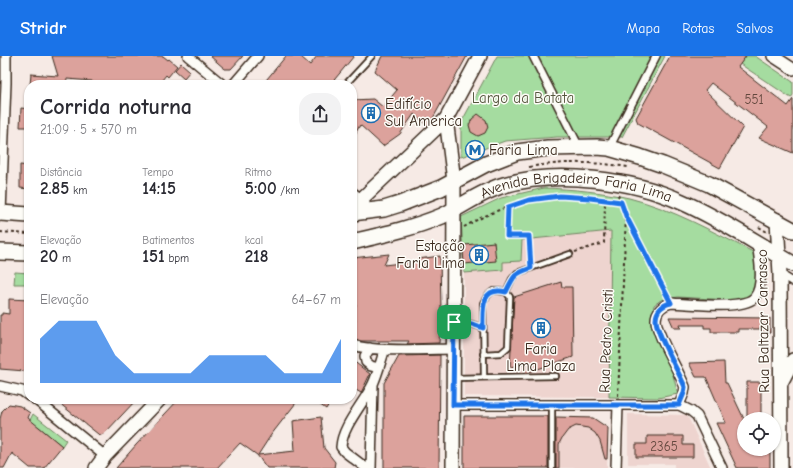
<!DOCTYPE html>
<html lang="pt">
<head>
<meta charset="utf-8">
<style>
	body { margin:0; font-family:"Comic Neue",sans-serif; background:#f2f2f3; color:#2b2b33; height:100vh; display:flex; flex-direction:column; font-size:15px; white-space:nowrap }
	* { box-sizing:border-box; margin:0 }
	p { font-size:13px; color:#7c7c81 }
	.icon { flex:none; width:22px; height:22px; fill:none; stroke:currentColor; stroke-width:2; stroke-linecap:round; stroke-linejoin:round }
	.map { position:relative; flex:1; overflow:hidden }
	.drawer { position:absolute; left:24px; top:24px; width:333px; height:324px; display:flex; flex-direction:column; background:#fff; border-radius:16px; box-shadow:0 1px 3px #0004 }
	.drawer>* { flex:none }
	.controls { position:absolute; left:737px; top:356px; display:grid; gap:8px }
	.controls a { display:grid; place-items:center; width:44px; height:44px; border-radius:50%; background:#fff; box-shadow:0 1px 3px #0004; font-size:20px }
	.pin { position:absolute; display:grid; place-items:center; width:34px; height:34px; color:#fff; margin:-17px; border-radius:8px; box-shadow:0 2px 6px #0006 }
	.round { display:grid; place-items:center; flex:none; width:42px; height:42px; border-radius:16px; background:#f2f2f3 }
	.head { display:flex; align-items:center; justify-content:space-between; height:68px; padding:0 16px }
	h1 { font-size:22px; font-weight:700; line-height:30px }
	.figures { display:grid; grid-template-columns:repeat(3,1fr); gap:6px; height:68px; padding:4px 16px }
	.figures div { display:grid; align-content:center }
	.figures b { font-size:17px; font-weight:700 }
	.figures small { font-size:11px; font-weight:400 }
	.figures p { font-size:11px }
	.chart { height:112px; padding:8px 16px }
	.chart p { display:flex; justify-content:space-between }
	.chart svg { width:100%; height:72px; margin-top:4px; fill:#1a73e8; opacity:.7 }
	header { display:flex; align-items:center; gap:24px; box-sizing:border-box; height:56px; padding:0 20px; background:#1a73e8; color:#fff }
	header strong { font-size:19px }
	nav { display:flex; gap:22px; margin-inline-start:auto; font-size:14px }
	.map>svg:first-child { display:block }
</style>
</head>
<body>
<header>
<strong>Stridr</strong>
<nav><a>Mapa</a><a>Rotas</a><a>Salvos</a></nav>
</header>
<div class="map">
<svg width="793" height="412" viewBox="0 0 793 412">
	<rect width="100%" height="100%" fill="#f6eae5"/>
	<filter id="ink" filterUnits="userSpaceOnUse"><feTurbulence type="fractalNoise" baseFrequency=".025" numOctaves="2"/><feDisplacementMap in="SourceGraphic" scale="8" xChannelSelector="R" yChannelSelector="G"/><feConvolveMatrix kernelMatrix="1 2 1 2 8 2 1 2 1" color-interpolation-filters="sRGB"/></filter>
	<g filter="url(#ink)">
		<path fill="#eed4cf" d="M611 175 609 341 464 340V217L503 214V206L521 205 522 184Z
			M628 358 686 359 688 361 711 412H674V408H628Z
			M562 361 593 362 608 372 607 412H540V407H550L551 382H557L562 379Z"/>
		<path fill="#a5dca0" stroke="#70835f" d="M497 0H665L622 81H557L505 85 461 101V67Z
			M746 0H755L793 26V39L791 42 740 8Z
			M544 132C573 133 602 136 629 142 673 153 713 176 753 196L757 204 756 234 745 245 678 241 661 244 654 249 652 272 669 304 678 338 658 342 609 341 611 175 522 184 521 205 503 206V214L464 217 461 161 501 142Z
			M15 216 29 217V228H14Z
			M33 358 66 384 62 390 38 370H27Z"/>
		<path fill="#dca29c" stroke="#3b2a1e" d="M52 0H163L168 4 169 3 177 10 168 21 166 19 158 29H93L92 25 67 23 66 29H30L31 18 58 20Z
			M210 0H243L231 13H225Z
			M286 0H300L310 9 317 0H354L330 29H262Z
			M382 0H467L431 66 427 70 414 58 400 78 383 90 360 69 352 84V44L373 43 383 51 397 34 375 15Z
			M670 0H746L738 11 788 50 793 43V97L759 82 768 71 711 27 705 34 743 71 720 112 638 67 636 62Z
			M181 7 190 15 184 22 175 14Z
			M21 52 29 53V71H20Z
			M478 58 486 64 488 71 485 77 478 80 471 76 469 69 472 63Z
			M20 109 29 110V133L20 132Z
			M494 186 496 205 464 208 463 194 465 189Z
			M389 198 384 209 418 205V203L440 200 441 255 439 287 407 288 409 285H361L352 282V273L356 264 352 262V260L356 249 352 245V202Z
			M561 226 562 231H572L573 301 526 317H525V308L510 311 514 241Z
			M9 243 29 244V314L26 313 25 315 0 313V259H2V257L9 258Z
			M669 261 770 262V277H762V273H738V276H711V272H704V269H680L681 272H674Z
			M440 299 439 412H384V327L399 300Z
			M352 304 370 318 361 337 356 334 352 339Z
			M724 306 725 327H727L744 363V393H770V412H737L716 367H726L706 321H696L689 307Z
			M747 326H761V361H747Z
			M54 343H137L105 377 101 379 98 378Z
			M179 343H299L271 379 258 399 295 395 293 365 321 361 324 392 335 406 334 412H267L257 399 240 387 217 412H116L136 389Z
			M312 343H332L326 353Z
			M9 348 20 350 30 357 28 362 62 390 44 412H30L12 397 4 412H0V363L2 355Z
			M464 360H548V412H464Z
			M556 361 593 362 608 372 607 403H605L600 385 595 377 588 372 576 370 568 374 562 382 559 388V412H556Z
			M647 380H683V389H693V401H636V388H647Z"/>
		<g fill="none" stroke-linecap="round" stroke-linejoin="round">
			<g stroke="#3b2a1e" stroke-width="8">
				<path id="service" d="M345 29 372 0
					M506 236 512 223 517 217 570 198
					M455 266 472 268 483 272
					M483 298 501 297 508 291 510 241 506 236 499 235H493L488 239 483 247 484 321
					M454 322 556 320
					M552 412V349"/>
			</g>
			<g stroke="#3b2a1e" stroke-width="10">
				<path id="pedestrian" d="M533 0 579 91
					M609 92 656 0
					M780 218 793 226"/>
			</g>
			<g stroke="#3b2a1e" stroke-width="12">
				<path id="minor" d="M188 0 223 29
					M233 29 258 0
					M352 136 365 146
					M1 157 6 27V0
					M352 288C367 297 433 293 453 293
					M370 292 365 300 366 306 371 310 379 312
					M0 330 22 335 29 340
					M35 343 105 400
					M453 349H679L691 355 697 360 722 412
					M679 349 684 337 685 331C678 313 657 280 656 264 656 255 663 249 671 247 688 248 742 254 754 242 765 230 759 201 757 187
					M366 412 345 396 341 391C342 370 364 347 373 328 378 317 381 304 385 293
					M371 412 373 329
					M616 412 618 349"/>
			</g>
			<g stroke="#3b2a1e" stroke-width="14">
				<path id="tertiary" d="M773 0 793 13"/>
			</g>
			<g stroke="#3b2a1e" stroke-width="16">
				<path id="secondary" d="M352 152 446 63
					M777 164 780 218 781 412
					M782 325 793 304
					M96 412 105 400 160 343
					M453 412 454 125 446 63 480 0"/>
			</g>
			<g stroke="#3b2a1e" stroke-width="18">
				<g id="trunk">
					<path d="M0 157 29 159"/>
					<path d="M352 157 384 153 400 148 441 132 486 108 517 96 548 92 597 91 609 92 640 101 663 109 685 118 709 128 793 174"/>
					<path id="s1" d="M352 186C382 179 413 172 442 160 463 150 482 135 504 129 557 114 632 123 682 146 721 163 756 187 793 208"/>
					<path d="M0 196 29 197"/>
				</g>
			</g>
			<path stroke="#3b2a1e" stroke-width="2" stroke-dasharray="3 3" stroke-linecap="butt" d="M529 111C563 105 595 106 628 111
				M618 139 626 160 667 239
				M508 152 507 180H529L531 205
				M464 171C493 154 527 142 560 140 580 139 601 144 621 146
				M759 171 767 176
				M0 176 29 178
				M575 196 604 187 605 144
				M618 340 626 160"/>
			<use href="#service" stroke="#fdfcf7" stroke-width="4.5"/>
			<use href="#pedestrian" stroke="#fdfcf7" stroke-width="7"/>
			<use href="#minor" stroke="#fdfcf7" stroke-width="9"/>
			<use href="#tertiary" stroke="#fdfcf7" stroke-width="11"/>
			<use href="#secondary" stroke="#fdfcf7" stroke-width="13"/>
			<use href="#trunk" stroke="#fdfcf7" stroke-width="15"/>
		</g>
	</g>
	<g fill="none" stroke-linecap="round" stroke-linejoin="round" filter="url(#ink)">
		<g stroke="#fff" stroke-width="8">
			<path id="route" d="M560 140 590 142 621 146 626 160 671 247C662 249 656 255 656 264 657 280 678 314 685 331L684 337 679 349H453L454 266 472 268 483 272C483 254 480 230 506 236 514 219 514 218 531 212L529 180H507L508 151 529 144Z"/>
		</g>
		<use href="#route" stroke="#1a73e8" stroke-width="5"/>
	</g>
	<defs>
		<g id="building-ring" transform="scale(1)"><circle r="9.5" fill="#fdfcf7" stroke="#1f6fb2" stroke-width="1.5"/><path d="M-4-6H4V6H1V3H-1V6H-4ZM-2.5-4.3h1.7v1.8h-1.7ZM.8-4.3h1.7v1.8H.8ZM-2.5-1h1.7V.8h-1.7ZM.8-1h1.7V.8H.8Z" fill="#1f6fb2"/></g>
		<g id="metro-ring" transform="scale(1)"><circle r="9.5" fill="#fdfcf7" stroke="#1f6fb2" stroke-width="1.5"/><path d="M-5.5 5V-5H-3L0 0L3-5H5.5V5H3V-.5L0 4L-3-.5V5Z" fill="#1f6fb2"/></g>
	</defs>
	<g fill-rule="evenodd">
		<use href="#building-ring" x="371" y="57"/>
		<use href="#metro-ring" x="475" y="94"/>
		<use href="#building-ring" x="479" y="199"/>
		<use href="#building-ring" x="541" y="272"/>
	</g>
	<g text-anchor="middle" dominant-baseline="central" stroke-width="3" stroke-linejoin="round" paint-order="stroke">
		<g font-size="13" fill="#63483e">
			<text x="754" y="43">551</text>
			<text x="664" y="390">2365</text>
		</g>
		<g font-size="15" fill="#56563e" stroke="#fdfcf7">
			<text x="523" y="42">Largo da Batata</text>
		</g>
		<g font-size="15" fill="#3b2a1e" stroke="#fdfcf7" text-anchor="start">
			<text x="385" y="48">Edifício<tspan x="385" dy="17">Sul America</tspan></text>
			<text x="489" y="94">Faria Lima</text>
			<text x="465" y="190" text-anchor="end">Estação<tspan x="465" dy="17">Faria Lima</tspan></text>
			<text x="541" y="293" text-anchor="middle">Faria<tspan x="541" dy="17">Lima Plaza</tspan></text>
		</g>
		<g font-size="15" fill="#3b2a1e" stroke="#fdfcf7">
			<text stroke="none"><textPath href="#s1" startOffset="236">Avenida Brigadeiro Faria Lima</textPath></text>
			<text transform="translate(763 265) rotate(-91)">Rua Baltazar Carrasco</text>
			<text transform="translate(606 285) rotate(-88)">Rua Pedro Cristi</text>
		</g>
	</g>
</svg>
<div class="controls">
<a><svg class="icon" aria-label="locate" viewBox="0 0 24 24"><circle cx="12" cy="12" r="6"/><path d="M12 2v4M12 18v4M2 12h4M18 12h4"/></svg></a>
</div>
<div class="pin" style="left:454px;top:266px;background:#1e9e55"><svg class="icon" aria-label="arrive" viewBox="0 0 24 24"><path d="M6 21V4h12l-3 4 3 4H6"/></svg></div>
<section class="drawer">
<div class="head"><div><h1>Corrida noturna</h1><p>21:09 · 5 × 570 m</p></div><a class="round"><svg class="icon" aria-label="share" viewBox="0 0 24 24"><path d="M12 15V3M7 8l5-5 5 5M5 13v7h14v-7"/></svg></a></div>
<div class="figures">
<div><p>Distância</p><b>2.85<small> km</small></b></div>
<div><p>Tempo</p><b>14:15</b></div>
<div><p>Ritmo</p><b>5:00<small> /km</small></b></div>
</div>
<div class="figures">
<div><p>Elevação</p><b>20<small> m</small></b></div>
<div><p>Batimentos</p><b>151<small> bpm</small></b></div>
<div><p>kcal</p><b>218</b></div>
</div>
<div class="chart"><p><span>Elevação</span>64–67 m</p>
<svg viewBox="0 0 160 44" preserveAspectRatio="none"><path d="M0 44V17L10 6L20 6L30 6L40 27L50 38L60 38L70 38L80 38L90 27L100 27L110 27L120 27L130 38L140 38L150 38L160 17V44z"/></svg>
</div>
</section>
</div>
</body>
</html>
